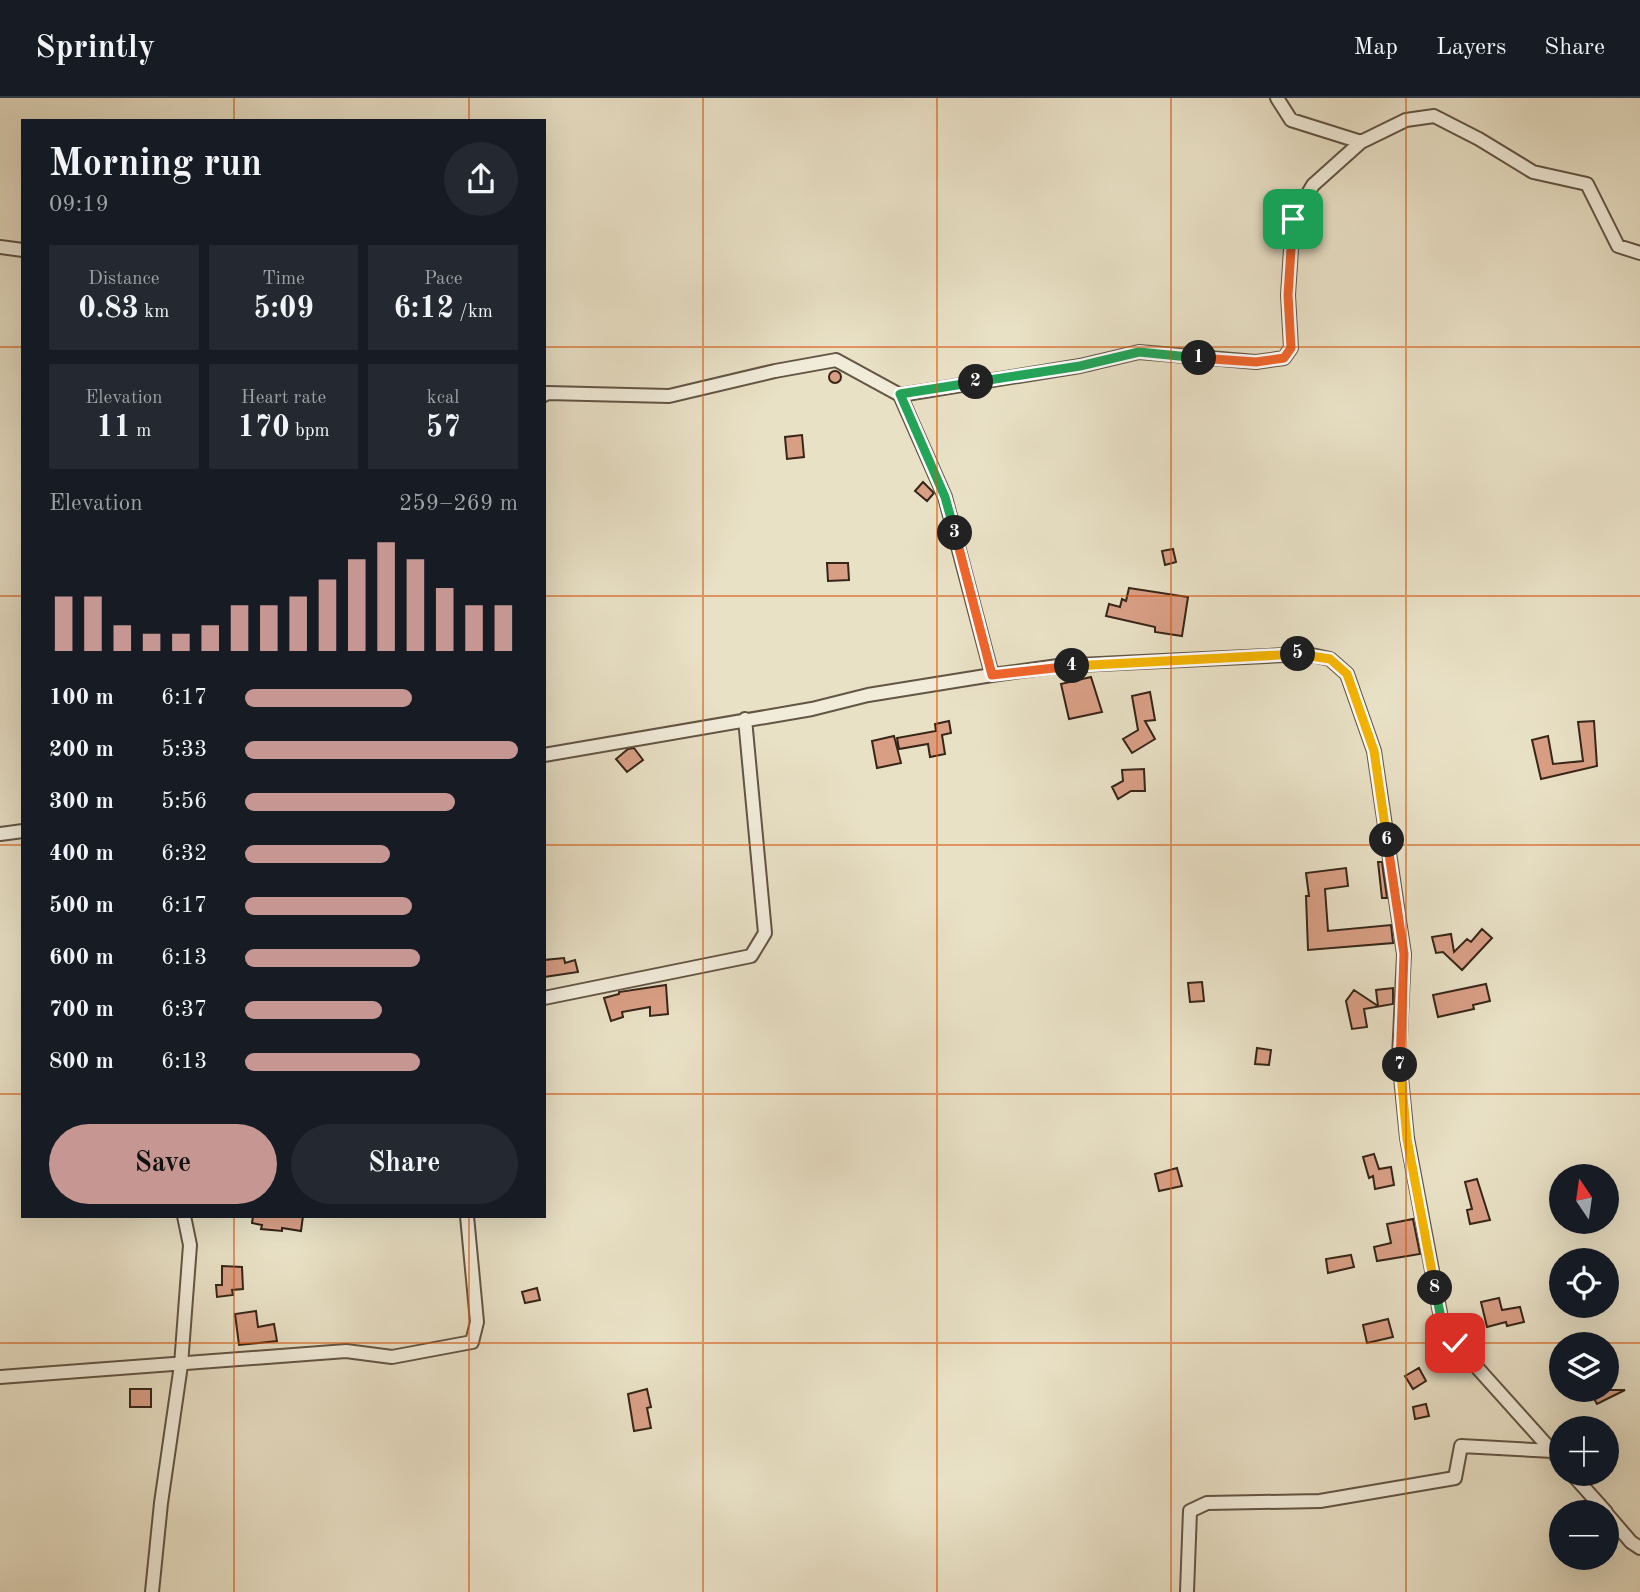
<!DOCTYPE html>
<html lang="en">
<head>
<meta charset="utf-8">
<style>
	body { margin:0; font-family:"Old Standard TT",serif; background:#242831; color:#f1f3f6; height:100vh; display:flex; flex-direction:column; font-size:26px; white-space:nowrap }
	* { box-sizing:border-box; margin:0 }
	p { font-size:23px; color:#9ea1a6 }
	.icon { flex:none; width:38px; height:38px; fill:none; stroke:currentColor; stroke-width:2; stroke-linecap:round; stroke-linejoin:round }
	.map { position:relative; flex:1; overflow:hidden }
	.drawer { position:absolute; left:21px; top:21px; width:525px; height:1099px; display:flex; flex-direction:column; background:#171b24; border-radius:0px; box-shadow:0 7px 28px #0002 }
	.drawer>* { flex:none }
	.needle { width:46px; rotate:347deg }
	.controls { position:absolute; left:1549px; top:1066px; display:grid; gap:14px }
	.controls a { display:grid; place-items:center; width:70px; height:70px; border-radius:50%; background:#171b24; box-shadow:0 7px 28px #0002; font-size:35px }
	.pin { position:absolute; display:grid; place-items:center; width:60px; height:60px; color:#fff; margin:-30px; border-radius:14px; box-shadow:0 4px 10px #0006 }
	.km { position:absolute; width:35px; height:35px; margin:-18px; border-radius:50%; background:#222; color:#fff; font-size:19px; line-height:35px; text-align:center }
	.round { display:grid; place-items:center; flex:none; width:74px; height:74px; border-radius:37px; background:#242831 }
	.overview { display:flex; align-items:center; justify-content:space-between; height:119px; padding:0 28px }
	h1 { font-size:38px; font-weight:600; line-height:52px }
	.figures { display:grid; grid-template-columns:repeat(3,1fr); gap:10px; height:119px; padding:7px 28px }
	.figures div { display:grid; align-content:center; border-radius:0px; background:#242831; text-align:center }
	.figures b { font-size:30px; font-weight:600 }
	.figures small { font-size:19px; font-weight:400 }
	.figures p { font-size:19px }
	.chart { height:196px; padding:14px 28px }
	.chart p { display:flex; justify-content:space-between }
	.chart svg { width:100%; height:126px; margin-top:7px; stroke:#c59692; stroke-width:6 }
	.cta { display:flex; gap:14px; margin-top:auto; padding:14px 28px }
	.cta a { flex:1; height:80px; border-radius:42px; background:#c59692; color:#111; font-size:28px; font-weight:600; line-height:80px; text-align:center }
	.cta a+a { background:#242831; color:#f1f3f6 }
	ul { padding:0 28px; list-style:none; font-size:23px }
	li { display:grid; grid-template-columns:112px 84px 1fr; align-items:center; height:52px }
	li i { height:18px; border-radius:9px; background:#c59692 }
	header { display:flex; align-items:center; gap:42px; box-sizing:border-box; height:98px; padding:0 35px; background:#171b24; border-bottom:2px solid #363941 }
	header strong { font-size:33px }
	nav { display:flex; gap:38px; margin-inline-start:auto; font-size:24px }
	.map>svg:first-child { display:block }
</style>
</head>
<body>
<header>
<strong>Sprintly</strong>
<nav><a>Map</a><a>Layers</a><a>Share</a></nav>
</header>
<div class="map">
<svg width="1640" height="1494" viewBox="0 0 1640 1494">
	<rect width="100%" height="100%" fill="#e9e1c6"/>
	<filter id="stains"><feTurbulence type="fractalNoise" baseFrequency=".00286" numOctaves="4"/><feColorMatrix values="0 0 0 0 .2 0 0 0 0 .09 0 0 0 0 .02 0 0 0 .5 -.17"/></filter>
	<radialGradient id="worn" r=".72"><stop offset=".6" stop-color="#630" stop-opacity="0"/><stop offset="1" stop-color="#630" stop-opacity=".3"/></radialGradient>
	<path fill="#d99f85" stroke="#362518" stroke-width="2" d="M829 279a6 6 0 1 1 12 0a6 6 0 1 1-12 0Z
		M802 337 804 359 787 361 785 339Z
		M923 384 934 395 927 403 915 393Z
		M1173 451 1176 464 1165 467 1162 453Z
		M827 465H848L849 482 828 483Z
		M1129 490 1188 499 1182 538 1155 534V529L1106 518 1109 506 1120 509 1122 501 1126 503Z
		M1091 579 1102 614 1069 621 1061 586Z
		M1150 594 1155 622 1145 623 1155 641 1132 655 1123 641 1138 632 1132 598Z
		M949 623 951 635 942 637 945 656 930 659 928 646 899 651 897 640 936 633 935 626Z
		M1594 623 1597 668 1541 681 1532 642 1548 638 1553 666 1583 663 1578 624Z
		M894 638 901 665 877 670 872 643Z
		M634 650 643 662 627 674 616 661 628 651Z
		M1144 671 1145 693H1131L1118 701 1112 689 1123 683 1122 672Z
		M1378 764H1382L1387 800H1382Z
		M1346 770 1348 788 1325 791 1328 833 1391 827 1393 845 1308 852 1306 798H1309L1306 775Z
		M1482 831 1492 840 1462 872 1443 854 1436 855 1432 839 1451 836 1454 854 1467 841 1471 844Z
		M564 860 565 865 575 862 578 874 544 879V862Z
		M1202 884 1204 903 1190 904 1188 885Z
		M1486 886 1490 903 1473 907 1474 911 1438 919 1433 897Z
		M666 887 668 916 650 918V909L622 914 623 919 611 923 604 900 619 896V894Z
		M1393 890V906L1364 911 1367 929 1352 931 1346 903 1354 892 1378 908 1376 892Z
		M1257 950 1271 952 1269 967 1255 966Z
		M1374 1056 1379 1071 1391 1069 1394 1087 1375 1091 1373 1078 1369 1080 1363 1059Z
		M1177 1070 1182 1088 1159 1093 1155 1076Z
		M1477 1081 1490 1122 1470 1126 1467 1112 1472 1111 1465 1084Z
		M253 1118H303L301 1133 282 1130V1133L261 1131 262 1127 252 1125Z
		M1413 1121 1420 1156 1377 1163 1374 1149 1391 1145 1387 1126Z
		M1351 1157 1354 1169 1328 1175 1326 1161Z
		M222 1168 242 1169 243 1191 232 1192 233 1197 217 1199 216 1187H222Z
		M537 1190 540 1202 525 1205 522 1194Z
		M1499 1200 1502 1212 1520 1209 1524 1224 1507 1228 1506 1224 1487 1229 1481 1204Z
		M256 1213 258 1229 274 1226 277 1243 239 1247 235 1216Z
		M1388 1221 1393 1239 1367 1245 1363 1227Z
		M1419 1270 1426 1283 1413 1291 1405 1278Z
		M130 1291H151V1309H130Z
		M647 1291 651 1309 647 1310 651 1330 634 1333 628 1296Z
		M1589 1292H1625L1597 1306Z
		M1426 1306 1429 1318 1415 1321 1413 1309Z"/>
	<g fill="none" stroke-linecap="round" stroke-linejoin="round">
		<g stroke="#635444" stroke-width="16">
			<path id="minor" d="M1277 0 1291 22 1361 44
				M0 149 23 152
				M544 297 547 295 669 298 775 273 836 262 900 297 945 399 992 577
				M900 297 1080 268 1139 254 1256 264 1284 260 1291 250 1288 197 1293 121 1313 87 1361 44 1406 22 1434 18 1479 41 1533 74 1587 86 1618 148 1640 155
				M544 657 812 611 868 597 992 577 1058 568 1307 556 1330 561 1347 576 1374 653 1404 856 1399 959 1407 1040 1441 1220 1455 1245 1561 1363
				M0 736 23 733
				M544 900 751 858 765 835 745 621
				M0 1279 346 1253 392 1259 472 1244 477 1224 467 1118
				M1572 1376 1606 1414
				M1606 1415 1631 1444 1640 1450
				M152 1494 161 1405 181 1267 190 1147 184 1118
				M1187 1494 1190 1413 1207 1405 1320 1403 1455 1380 1461 1348 1553 1353"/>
		</g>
		<use href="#minor" stroke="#f1ecda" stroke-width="12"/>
	</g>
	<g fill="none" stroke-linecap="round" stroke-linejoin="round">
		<g stroke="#fff" stroke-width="14">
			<path id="split-1" d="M1199 260 1256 264 1284 260 1291 250 1288 197 1293 121"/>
		</g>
		<g stroke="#fff" stroke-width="14">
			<path id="split-2" d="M976 284 1080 268 1139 254 1199 260"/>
		</g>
		<g stroke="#fff" stroke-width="14">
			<path id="split-3" d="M955 435 945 399 900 296 976 284"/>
		</g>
		<g stroke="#fff" stroke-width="14">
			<path id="split-4" d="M955 435 992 577 1072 568"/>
		</g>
		<g stroke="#fff" stroke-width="14">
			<path id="split-5" d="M1072 568 1298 556"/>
		</g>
		<g stroke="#fff" stroke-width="14">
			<path id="split-6" d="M1298 556 1330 561 1347 576 1374 653 1387 742"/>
		</g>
		<g stroke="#fff" stroke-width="14">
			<path id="split-7" d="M1387 742 1404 856 1400 967"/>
		</g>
		<g stroke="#fff" stroke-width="14">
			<path id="split-8" d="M1400 967 1407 1041 1435 1190"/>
		</g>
		<g stroke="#fff" stroke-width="14">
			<path id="split-9" d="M1435 1190 1441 1220 1455 1245"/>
		</g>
		<use href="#split-1" stroke="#f0652b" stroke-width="9"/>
		<use href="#split-2" stroke="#22a559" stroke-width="9"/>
		<use href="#split-3" stroke="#22a559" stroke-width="9"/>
		<use href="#split-4" stroke="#f0652b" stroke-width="9"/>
		<use href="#split-5" stroke="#f5b400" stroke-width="9"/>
		<use href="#split-6" stroke="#f5b400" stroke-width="9"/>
		<use href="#split-7" stroke="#f0652b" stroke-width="9"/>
		<use href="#split-8" stroke="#f5b400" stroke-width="9"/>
		<use href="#split-9" stroke="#22a559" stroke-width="9"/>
	</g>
	<path fill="none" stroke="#d6540d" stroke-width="2" stroke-opacity="0.55" d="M234 0V23M469 0V23M703 0V1494M937 0V1494M1171 0V1494M1406 0V1494M0 249H23M544 249H1640M0 498H23M544 498H1640M0 747H23M544 747H1640M0 996H23M544 996H1640M234 1118V1494M469 1118V1494M0 1245H1640"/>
	<rect width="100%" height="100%" filter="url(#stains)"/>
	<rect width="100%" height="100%" fill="url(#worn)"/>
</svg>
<div class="controls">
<a><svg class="needle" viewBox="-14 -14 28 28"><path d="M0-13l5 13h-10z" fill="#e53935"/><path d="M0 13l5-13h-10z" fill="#9ea1a6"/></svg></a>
<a><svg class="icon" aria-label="locate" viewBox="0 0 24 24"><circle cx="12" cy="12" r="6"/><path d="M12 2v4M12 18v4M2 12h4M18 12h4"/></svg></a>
<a><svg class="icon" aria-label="layers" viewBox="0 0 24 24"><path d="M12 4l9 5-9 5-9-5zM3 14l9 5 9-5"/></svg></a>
<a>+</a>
<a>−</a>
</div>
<div class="pin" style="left:1293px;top:121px;background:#1e9e55"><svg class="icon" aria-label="arrive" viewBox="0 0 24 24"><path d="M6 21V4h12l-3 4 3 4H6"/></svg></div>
<div class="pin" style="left:1455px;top:1245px;background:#d93025"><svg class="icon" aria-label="check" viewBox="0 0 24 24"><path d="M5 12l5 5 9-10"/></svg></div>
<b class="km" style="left:1199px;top:260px">1</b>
<b class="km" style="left:976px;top:284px">2</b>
<b class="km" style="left:955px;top:435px">3</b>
<b class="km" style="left:1072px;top:568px">4</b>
<b class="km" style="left:1298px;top:556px">5</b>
<b class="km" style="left:1387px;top:742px">6</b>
<b class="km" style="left:1400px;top:967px">7</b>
<b class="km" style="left:1435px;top:1190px">8</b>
<section class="drawer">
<div class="overview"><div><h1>Morning run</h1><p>09:19</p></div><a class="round"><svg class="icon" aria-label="share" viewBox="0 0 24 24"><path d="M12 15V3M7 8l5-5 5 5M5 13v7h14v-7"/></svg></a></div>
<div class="figures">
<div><p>Distance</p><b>0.83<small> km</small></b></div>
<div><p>Time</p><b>5:09</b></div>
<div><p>Pace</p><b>6:12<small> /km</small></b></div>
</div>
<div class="figures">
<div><p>Elevation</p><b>11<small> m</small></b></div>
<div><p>Heart rate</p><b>170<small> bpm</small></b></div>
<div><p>kcal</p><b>57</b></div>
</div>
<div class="chart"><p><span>Elevation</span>259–269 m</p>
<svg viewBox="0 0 160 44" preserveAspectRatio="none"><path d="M5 44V25M15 44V25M25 44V35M35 44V38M45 44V38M55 44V35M65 44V28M75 44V28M85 44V25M95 44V19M105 44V12M115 44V6M125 44V12M135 44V22M145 44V28M155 44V28"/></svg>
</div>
<ul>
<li><b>100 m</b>6:17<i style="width:61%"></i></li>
<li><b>200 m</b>5:33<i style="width:100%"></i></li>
<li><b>300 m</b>5:56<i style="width:77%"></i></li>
<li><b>400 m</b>6:32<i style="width:53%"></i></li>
<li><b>500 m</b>6:17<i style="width:61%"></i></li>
<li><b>600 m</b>6:13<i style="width:64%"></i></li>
<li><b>700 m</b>6:37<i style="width:50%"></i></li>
<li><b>800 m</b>6:13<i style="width:64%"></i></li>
</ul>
<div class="cta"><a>Save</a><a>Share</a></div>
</section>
</div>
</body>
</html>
